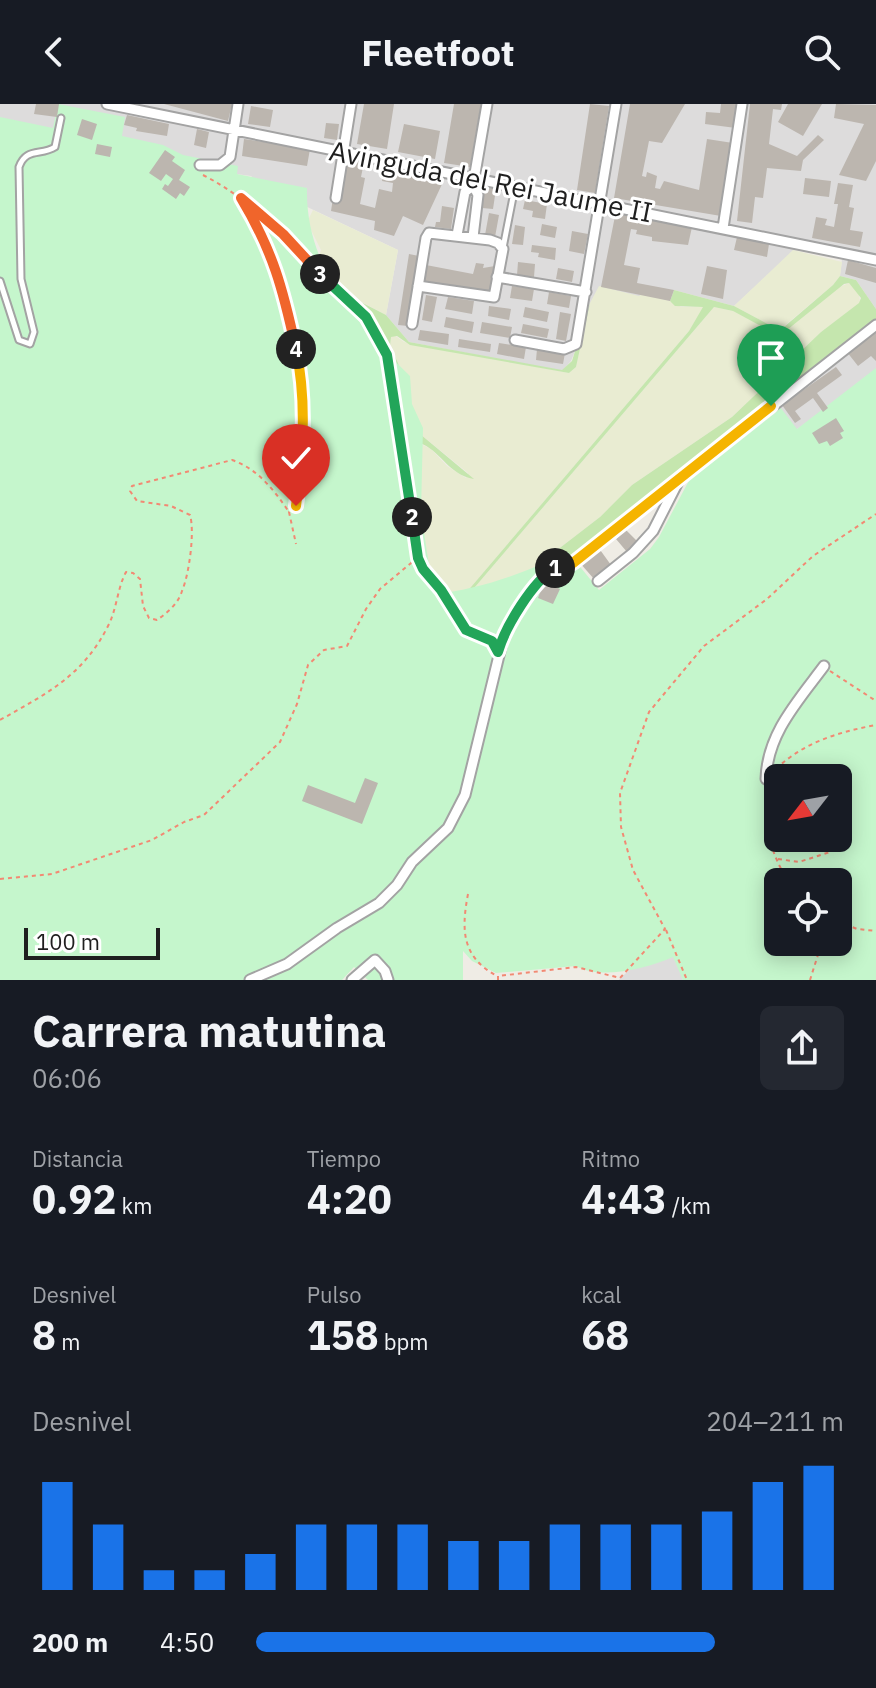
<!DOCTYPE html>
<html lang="es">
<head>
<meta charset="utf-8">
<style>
	body { margin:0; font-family:"IBM Plex Sans",sans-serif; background:#242831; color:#f1f3f6; height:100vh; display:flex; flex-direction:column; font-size:30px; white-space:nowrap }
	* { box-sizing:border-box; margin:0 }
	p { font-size:26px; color:#9ea1a6 }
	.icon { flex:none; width:44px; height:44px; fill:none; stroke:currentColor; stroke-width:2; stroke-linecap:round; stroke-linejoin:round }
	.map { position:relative; height:876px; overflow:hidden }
	.sheet { display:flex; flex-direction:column; background:#171b24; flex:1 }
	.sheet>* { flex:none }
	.needle { width:52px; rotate:239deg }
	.buttons { position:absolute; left:764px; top:660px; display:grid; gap:16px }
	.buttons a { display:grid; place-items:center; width:88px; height:88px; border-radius:12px; background:#171b24; box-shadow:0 4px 20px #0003; font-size:40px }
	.scale { position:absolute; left:24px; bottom:20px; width:136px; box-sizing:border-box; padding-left:8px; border:4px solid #1f1f1f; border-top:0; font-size:22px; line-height:28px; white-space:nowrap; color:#1f1f1f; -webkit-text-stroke:6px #fff; paint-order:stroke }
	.pin { position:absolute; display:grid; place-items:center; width:68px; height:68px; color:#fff; margin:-82px -34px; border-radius:50% 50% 50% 0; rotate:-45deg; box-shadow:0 0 8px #0007 }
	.pin .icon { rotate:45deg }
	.km { position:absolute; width:40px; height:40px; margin:-20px; border-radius:50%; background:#222; color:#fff; font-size:22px; line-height:40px; text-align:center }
	.round { display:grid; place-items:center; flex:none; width:84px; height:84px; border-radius:12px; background:#242831 }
	.summary { display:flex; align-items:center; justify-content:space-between; height:136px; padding:0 32px }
	h1 { font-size:44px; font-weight:700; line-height:60px }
	.figures { display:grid; grid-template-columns:repeat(3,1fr); gap:12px; height:136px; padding:8px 32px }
	.figures div { display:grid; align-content:center }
	.figures b { font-size:40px; font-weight:700 }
	.figures small { font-size:22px; font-weight:400 }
	.figures p { font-size:22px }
	.chart { height:224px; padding:16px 32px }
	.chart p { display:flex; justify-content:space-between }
	.chart svg { width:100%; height:144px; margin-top:8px; stroke:#1a73e8; stroke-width:6 }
	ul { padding:0 32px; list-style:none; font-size:26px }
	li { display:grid; grid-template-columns:128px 96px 1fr; align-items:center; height:60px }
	li i { height:20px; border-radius:10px; background:#1a73e8 }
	header { display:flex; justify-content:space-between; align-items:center; height:104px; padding:0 32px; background:#171b24; font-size:36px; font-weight:700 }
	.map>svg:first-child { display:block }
</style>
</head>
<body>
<header><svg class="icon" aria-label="back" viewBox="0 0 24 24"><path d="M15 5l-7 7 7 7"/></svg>Fleetfoot<svg class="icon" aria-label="search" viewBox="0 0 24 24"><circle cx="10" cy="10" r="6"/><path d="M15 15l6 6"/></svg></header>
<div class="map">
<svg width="876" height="876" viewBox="0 0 876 876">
	<rect width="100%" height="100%" fill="#efece5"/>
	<path fill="#dddcdc" d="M0 0H876V205L856 176 840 172 842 155 839 152 797 144 734 202 674 186 670 197 642 190 578 240 571 257 562 267 409 238 386 211 398 146 263 82 251 72 0 38Z
		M876 217V274L794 327 770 298Z
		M670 833 683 876H619L620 874Z"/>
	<path fill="#e9ecd2" d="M313 106 398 146 386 211 347 190 323 166 318 156 321 146 307 118Z
		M793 146 842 158 840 172 833 181 783 223 777 225 734 202Z
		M849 179 859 189 860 199 821 228 732 313 632 381 600 413 552 450 535 467 469 490 714 203 733 207 777 230 837 184Z
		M599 182 639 192 642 190 670 197 681 203H704L689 227 454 503 420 456 419 339 431 345 447 362 466 374 468 369 420 330 398 259 390 242 391 233 394 231 404 238 569 269 576 263 590 199Z"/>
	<path fill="#c5e6ae" d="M840 172 856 176 876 205V218L770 298 577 454 535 467 552 450 600 413 632 381 732 313 821 228 859 199 861 194 849 179 844 180 782 230 774 229 733 207 714 203 469 490 454 503 689 227 703 203 675 202 670 197 674 186 734 202 777 225 784 223 833 181Z
		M355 195 386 211 409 238 562 266 572 257 590 199 576 263 569 269 410 241 397 232 391 233 390 242 398 259 420 330 474 375C448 371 440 345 419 339 402 290 392 235 353 198Z"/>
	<path fill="#c5f6cc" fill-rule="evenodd" d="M58 0 125 13 122 32 163 41 183 51 238 62 237 70 307 84C305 163 358 221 410 272L412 300 423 324 421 408 428 455 436 490C481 485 528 468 568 448L599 486 650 445 659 433 693 369 780 303 797 325 876 264V876H683L673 853C646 865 599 876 576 862L496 869 472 857 463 847V876H368L354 863 342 876H0V13L53 24ZM778 674H838V734H778ZM778 778H838V838H778Z"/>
	<path fill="#bcb6af" d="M36 0H59L57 13 34 10Z
		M164 0H232L228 17Z
		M364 0H394L387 45 357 40Z
		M454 0H481L470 63 444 59Z
		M590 0 609 2 595 89 577 86Z
		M630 0H685L662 39 649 37 642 72 646 73 647 68 657 72 655 84 660 85 664 77 699 86 707 35 733 39 721 112 614 94Z
		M721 0H739L736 24 705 20 706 8 720 9Z
		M750 0H782L781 6 773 5 769 40 797 52 818 31 824 36 803 56 801 67 767 64 763 94 755 93 752 119 737 117Z
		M788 0H822L803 32 778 18Z
		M836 0 876 1V57L866 77 839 71 864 20 834 14Z
		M251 2 273 6 270 23 248 20Z
		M127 11 169 20 167 32 136 27 137 24 124 21Z
		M82 15 97 20 92 36 77 31Z
		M326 19 339 20 337 36 324 34Z
		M404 20 440 27 435 55 398 48Z
		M197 25 209 28 206 44 194 41Z
		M244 35 310 45 307 62 242 52Z
		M97 40 112 43 110 53 95 50Z
		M165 46 175 53 172 57 185 66 179 76 190 83 184 92 180 89 176 95 162 85 165 80 168 82 173 75 166 70 161 77 149 69Z
		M348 55 364 58 361 73 365 74 360 100 375 104 379 85 392 88 393 79 382 77 385 62 420 74 423 69 443 78 423 121 403 112 394 132 374 126 375 117 331 107 333 94 340 96Z
		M805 74 831 77 829 93 803 90Z
		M838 79 853 81 849 103 854 104 850 126 863 128 860 143 812 134 816 113 827 115 825 121 834 123 838 100H834Z
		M485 84 496 85 493 105 482 104Z
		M525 96 547 100 545 115 532 113 533 107 523 105Z
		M442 102 454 104 451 125 435 123 436 118H440Z
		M616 107 692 123 688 141 652 137V133L636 130 637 126 631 125 624 161 640 164 637 179 674 186 670 197 601 183Z
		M489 109 499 111 495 133 485 131Z
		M542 120 557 123 555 134 540 131Z
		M515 121 525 123 523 141 512 140Z
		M572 127 588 130 584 150 569 147Z
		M737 133 769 140 767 153 734 146Z
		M532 141 556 144 555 156 538 153 539 149 531 148Z
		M409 150 419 152 408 222 398 221Z
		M848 156 876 164V179L845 170Z
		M518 158 535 160 534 173 517 171Z
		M476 159 484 160 483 164 495 162 492 190 424 179 426 161 473 170Z
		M707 162 727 166 723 195 701 190Z
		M558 164 574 167 572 178 556 175Z
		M512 182 534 185 532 197 510 194Z
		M549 188 571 192 569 204 547 200Z
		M426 191 437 193 432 218 422 216Z
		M448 193 474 197 472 210 445 205Z
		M489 202 511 205 509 216 488 212Z
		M525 203 549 208 547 218 523 213Z
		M560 208 571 210 566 237 556 235Z
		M446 213 474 218 472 229 444 223Z
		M482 218 512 223 510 234 480 229Z
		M523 220 549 225 547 234 521 229Z
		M876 225V257L871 252 858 262 847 248Z
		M420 226 449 230 448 241 418 236Z
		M459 235 491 240 490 248 458 243Z
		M499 239 526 243 524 255 497 250Z
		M537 245 565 249 563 260 536 256Z
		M836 263 842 271 817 289 828 304 823 308 813 294 795 307 801 315 795 319 782 301Z
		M836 314 844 327 840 329 843 334 830 342 827 337 819 340 812 329Z
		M626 426 639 439 627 448 616 435Z
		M598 443 611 461 594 475 580 459Z
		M544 478 560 485 553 500 538 494Z
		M365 674 378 679 362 720 302 697 308 681 355 699Z"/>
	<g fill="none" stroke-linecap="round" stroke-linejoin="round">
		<g stroke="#a3a3a3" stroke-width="9">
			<path id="lane" d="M503 144 515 83
				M0 177 19 236 30 240 34 228 21 175 19 63C26 43 41 52 55 43L61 14"/>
		</g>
		<g stroke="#a3a3a3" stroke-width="13">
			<path id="street" d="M107 0 876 156
				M200 61H220L230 53 238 0
				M336 94 351 0
				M723 124 742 0
				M457 131 465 88 473 81 487 0
				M473 133 478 91 473 81
				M497 173 586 188
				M412 220 426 134 429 129 490 136 498 139 503 145 494 193 418 182
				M515 236 564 245 576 240 616 0
				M598 477 633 449 653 427 679 376
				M766 675C767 630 798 597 824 562
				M250 876 287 860 337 824 379 799 397 781 412 758 448 724 465 691 503 535 519 505 544 473 554 465 573 459 876 221
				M352 876 375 856 385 867 388 876"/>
		</g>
		<path stroke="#f28973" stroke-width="2" stroke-dasharray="4 4" stroke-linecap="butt" d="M203 71C254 97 289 138 328 179 338 189 350 196 360 207 374 221 385 241 390 260L419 458 446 493 466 526 491 536
			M242 95 263 131 283 183 303 280 304 343 296 402 289 408 296 440
			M830 567 876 597
			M0 616C46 590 83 572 108 522 117 505 117 485 126 468L133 469 140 475 143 502 149 514 157 516C168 508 178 500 182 487 189 471 195 428 190 411L171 402 137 397 130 387 132 382 232 356C258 365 274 386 289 408
			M776 665C804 638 839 628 876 621
			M777 665 787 674
			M766 683C764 717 769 749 789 778
			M778 755 799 758 830 748 845 725 838 719
			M0 775 52 770 152 736 184 718 204 711 280 638 297 600 308 561 324 546 347 542 366 505 380 485 417 454
			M468 790C461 827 462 853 497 872
			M838 817 857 825 876 827
			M666 826 687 876
			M841 830 847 823
			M498 876V872L576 863 620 874 665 825 633 766 621 723 620 689 649 608 704 542 767 495 813 452 876 410
			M810 876 822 838"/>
		<use href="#lane" stroke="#fff" stroke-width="5"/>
		<use href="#street" stroke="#fff" stroke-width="9"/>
	</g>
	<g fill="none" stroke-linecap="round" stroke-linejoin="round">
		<g stroke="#fff" stroke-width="16">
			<path id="split-1" d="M555 464 573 459 771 302"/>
		</g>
		<g stroke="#fff" stroke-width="16">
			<path id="split-2" d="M412 413 418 454 423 465 441 486 466 526 492 537 498 548C505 523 533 477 555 464"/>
		</g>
		<g stroke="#fff" stroke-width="16">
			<path id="split-3" d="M320 170 366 213 387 251 412 413"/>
		</g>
		<g stroke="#fff" stroke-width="16">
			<path id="split-4" d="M296 245C283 185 273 147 241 94L283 130 320 170"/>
		</g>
		<g stroke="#fff" stroke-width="16">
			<path id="split-5" d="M296 245C307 298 303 348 296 402"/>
		</g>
		<use href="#split-1" stroke="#f5b400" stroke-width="10"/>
		<use href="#split-2" stroke="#22a559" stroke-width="10"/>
		<use href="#split-3" stroke="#22a559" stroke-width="10"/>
		<use href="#split-4" stroke="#f0652b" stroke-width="10"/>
		<use href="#split-5" stroke="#f5b400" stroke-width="10"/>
	</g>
	<g text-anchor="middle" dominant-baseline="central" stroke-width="6" stroke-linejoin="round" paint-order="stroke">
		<g font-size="28" fill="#1f1f1f" stroke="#fff">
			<text transform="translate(491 77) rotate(11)">Avinguda del Rei Jaume II</text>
		</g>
	</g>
</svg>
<div class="buttons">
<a><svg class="needle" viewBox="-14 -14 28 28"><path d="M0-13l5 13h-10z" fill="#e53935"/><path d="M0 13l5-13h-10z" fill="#9ea1a6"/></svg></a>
<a><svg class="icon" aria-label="locate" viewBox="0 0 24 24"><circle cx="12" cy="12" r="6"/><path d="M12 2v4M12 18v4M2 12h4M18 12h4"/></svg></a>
</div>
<div class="scale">100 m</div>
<div class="pin" style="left:771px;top:302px;background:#1e9e55"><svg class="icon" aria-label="arrive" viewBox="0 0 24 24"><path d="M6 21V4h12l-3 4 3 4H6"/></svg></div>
<div class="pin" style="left:296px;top:402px;background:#d93025"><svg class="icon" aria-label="check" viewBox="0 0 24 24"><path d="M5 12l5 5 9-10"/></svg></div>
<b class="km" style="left:555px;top:464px">1</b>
<b class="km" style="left:412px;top:413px">2</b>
<b class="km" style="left:320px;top:170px">3</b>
<b class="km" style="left:296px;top:245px">4</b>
</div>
<section class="sheet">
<div class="summary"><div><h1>Carrera matutina</h1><p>06:06</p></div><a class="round"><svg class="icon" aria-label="share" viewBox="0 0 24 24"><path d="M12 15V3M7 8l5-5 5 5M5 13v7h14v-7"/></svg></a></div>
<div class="figures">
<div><p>Distancia</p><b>0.92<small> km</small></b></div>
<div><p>Tiempo</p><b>4:20</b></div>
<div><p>Ritmo</p><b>4:43<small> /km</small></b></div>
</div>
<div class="figures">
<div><p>Desnivel</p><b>8<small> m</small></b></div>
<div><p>Pulso</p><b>158<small> bpm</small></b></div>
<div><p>kcal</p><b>68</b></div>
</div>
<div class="chart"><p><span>Desnivel</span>204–211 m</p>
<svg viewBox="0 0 160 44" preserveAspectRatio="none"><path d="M5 44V11M15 44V24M25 44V38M35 44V38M45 44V33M55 44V24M65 44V24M75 44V24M85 44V29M95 44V29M105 44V24M115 44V24M125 44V24M135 44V20M145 44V11M155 44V6"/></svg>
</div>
<ul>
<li><b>200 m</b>4:50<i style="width:78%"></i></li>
</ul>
</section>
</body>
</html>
